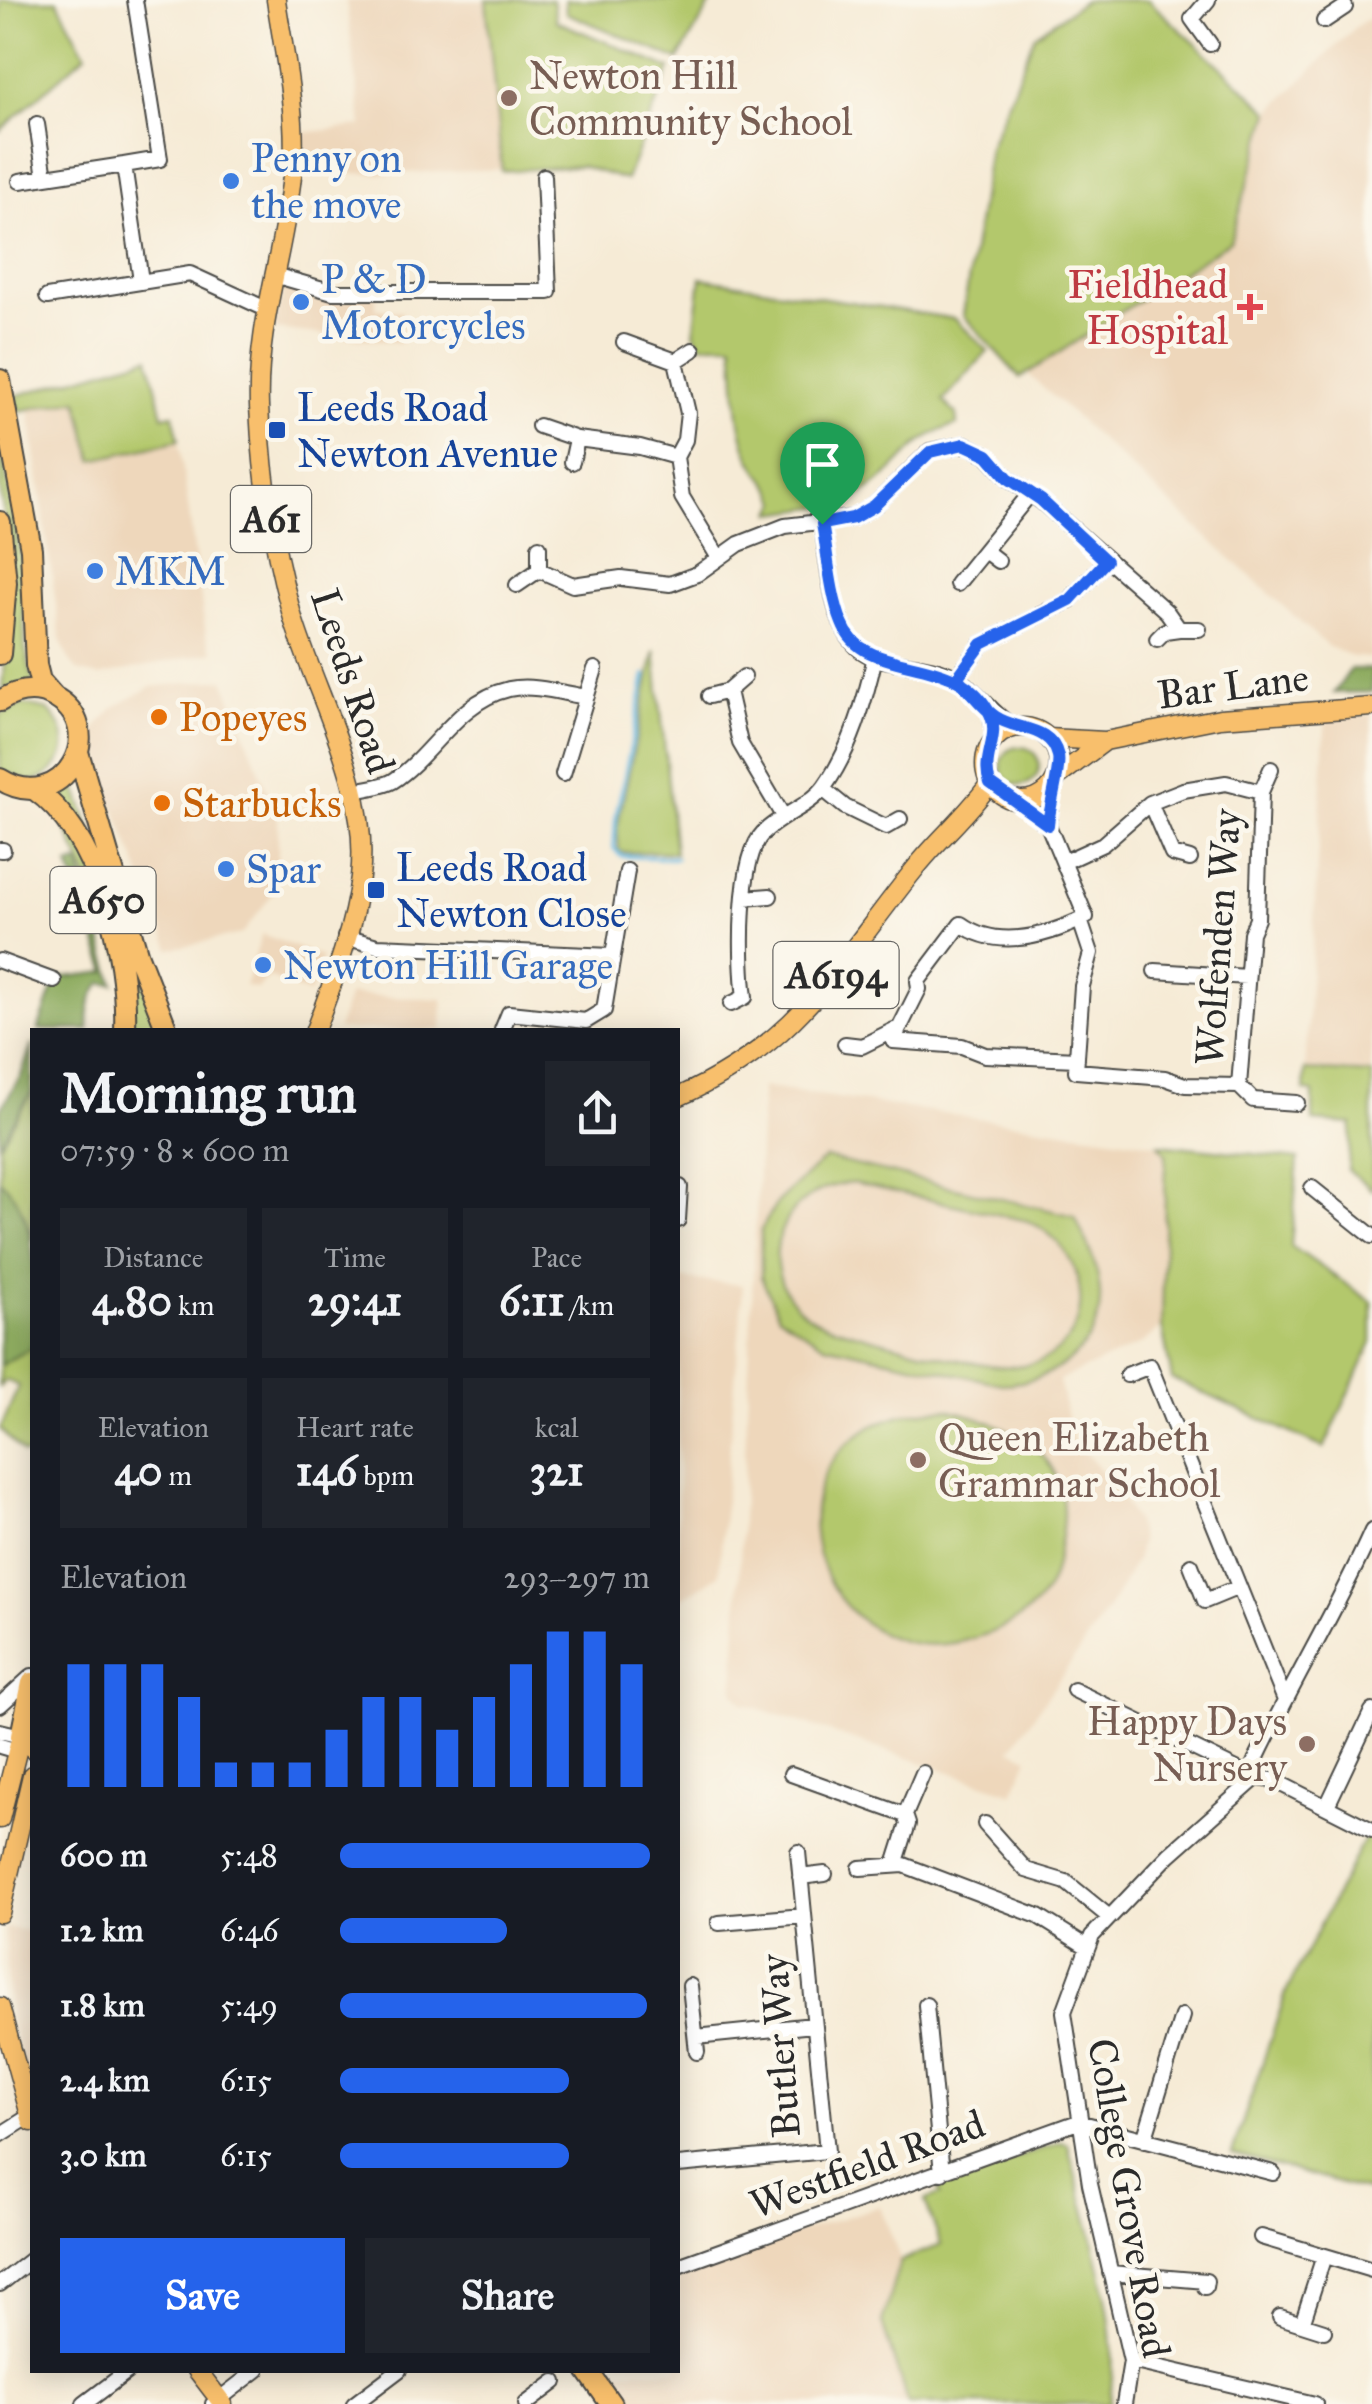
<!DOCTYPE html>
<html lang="en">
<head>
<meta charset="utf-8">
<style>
	body { margin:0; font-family:"IM FELL Great Primer",serif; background:#20242c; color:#f1f3f6; height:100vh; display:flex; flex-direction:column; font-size:38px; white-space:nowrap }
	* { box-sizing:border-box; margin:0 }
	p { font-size:32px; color:#9ea1a6 }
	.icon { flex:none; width:55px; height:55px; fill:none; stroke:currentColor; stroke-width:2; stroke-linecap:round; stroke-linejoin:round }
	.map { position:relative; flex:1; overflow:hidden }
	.drawer { position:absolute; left:30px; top:1028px; width:650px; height:1345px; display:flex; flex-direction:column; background:#171b24; border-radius:0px; box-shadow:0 5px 25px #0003 }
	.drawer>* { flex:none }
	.pin { position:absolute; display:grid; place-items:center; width:85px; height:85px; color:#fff; margin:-102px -42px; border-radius:50% 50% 50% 0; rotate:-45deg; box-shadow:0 0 10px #0007 }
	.pin .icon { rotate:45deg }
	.round { display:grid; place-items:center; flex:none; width:105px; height:105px; border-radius:0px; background:#20242c }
	.head { display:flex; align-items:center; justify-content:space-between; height:170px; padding:0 30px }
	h1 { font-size:55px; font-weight:700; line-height:75px }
	.figures { display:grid; grid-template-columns:repeat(3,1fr); gap:15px; height:170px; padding:10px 30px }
	.figures div { display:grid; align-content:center; border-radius:0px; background:#20242c; text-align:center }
	.figures b { font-size:42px; font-weight:700 }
	.figures small { font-size:28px; font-weight:400 }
	.figures p { font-size:28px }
	.chart { height:280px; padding:20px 30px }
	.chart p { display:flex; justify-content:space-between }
	.chart svg { width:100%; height:180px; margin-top:10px; stroke:#2563eb; stroke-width:6 }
	.cta { display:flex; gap:20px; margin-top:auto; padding:20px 30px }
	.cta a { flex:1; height:115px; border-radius:0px; background:#2563eb; color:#fff; font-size:40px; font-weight:700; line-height:115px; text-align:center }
	.cta a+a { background:#20242c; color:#f1f3f6 }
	ul { padding:0 30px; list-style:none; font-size:32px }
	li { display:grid; grid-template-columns:160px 120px 1fr; align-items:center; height:75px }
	li i { height:25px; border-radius:12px; background:#2563eb }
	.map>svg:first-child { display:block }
</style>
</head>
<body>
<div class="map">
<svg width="1372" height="2404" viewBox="0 0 1372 2404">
	<rect width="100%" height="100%" fill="#fbf7ec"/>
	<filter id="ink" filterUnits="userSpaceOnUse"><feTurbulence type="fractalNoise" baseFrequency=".01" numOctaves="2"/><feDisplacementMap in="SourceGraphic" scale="20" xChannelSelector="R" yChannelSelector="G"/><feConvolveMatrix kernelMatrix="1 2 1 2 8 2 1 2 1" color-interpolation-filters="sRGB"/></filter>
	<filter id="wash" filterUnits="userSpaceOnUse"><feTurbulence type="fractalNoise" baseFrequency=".0048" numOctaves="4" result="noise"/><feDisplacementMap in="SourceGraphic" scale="40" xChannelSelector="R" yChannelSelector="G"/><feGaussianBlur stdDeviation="2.25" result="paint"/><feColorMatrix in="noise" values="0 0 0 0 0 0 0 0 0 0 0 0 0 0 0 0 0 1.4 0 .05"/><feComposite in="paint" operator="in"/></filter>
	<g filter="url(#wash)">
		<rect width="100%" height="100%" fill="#f6ebd6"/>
		<path fill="#eed7bb" d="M346 0H553L556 21 670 69 626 180 581 166 376 174 293 171V134L362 126Z
			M1372 16V658L1353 657 1327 646 1027 373 1229 241 1270 112 1354 28Z
			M285 284 376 295V309L402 312V343L274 329Z
			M78 400 93 459 179 440 206 635 213 652 99 676 78 671 69 660 61 641 29 409Z
			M224 679 278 819V887L242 934 170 949 116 811 101 789 92 733 113 708 151 687Z
			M1326 713 1372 715V1074L1305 1070Z
			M262 934 322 957 309 994 269 977 257 989 245 986Z
			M349 995 443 999 442 1030H337Z
			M762 1087 1159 1144 1166 1154 1162 1327 1141 1344 1059 1380 1072 1439 1112 1482 1136 1522 1141 1540 1136 1560 1108 1609 1011 1749 1028 1757 1013 1793 743 1703 734 1691Z
			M678 1278 743 1285 719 1575 682 1598 678 1597Z
			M5 1928 32 1931V2097L9 2015Z
			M1061 2142 1068 2144 1110 2317 1107 2404H623L599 2370H678V2271L880 2206 901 2261 961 2237Z"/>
		<path fill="#b3c86c" stroke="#6f7a4c" stroke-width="2.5" fill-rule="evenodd" d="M0 0H57L86 54 0 131Z
			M486 0H553L556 21 670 69 626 180 581 166 502 171Z
			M565 0H713L678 60 566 13Z
			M1085 0H1148L1270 112 1230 241 1020 378 963 315 989 148 1035 35Z
			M701 278 955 319 988 351 943 401 956 414 957 425C911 436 906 465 871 488 842 507 806 508 773 513L778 502C772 482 756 473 749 455 735 422 737 379 733 344H701L694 333Z
			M149 357 163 416 173 414 179 440 93 460 78 400 18 411 15 396Z
			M0 440 22 563 25 648 34 684 2 689 11 578 0 486Z
			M655 650 675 853C652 850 637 854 619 852L617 828Z
			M22 704 48 710C76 736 67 772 31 782L0 771V714Z
			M1001 766a19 19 0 1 1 38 0a19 19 0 1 1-38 0Z
			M73 779 160 1030H129L127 970 49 789Z
			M1305 1070 1372 1074V1190L1348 1170 1352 1124 1313 1121V1092L1304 1091Z
			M32 1091V1240L24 1214 0 1180V1145Z
			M1159 1144 1298 1159 1291 1246 1372 1302V1342L1324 1448 1172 1379 1162 1327 1166 1154Z
			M825 1158 1075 1216C1084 1238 1096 1260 1099 1284 1108 1344 1057 1382 1002 1384L825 1345 779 1316 761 1277V1230L778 1201ZM853 1183 1028 1221C1097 1252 1102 1356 1018 1366 979 1371 873 1337 829 1326 747 1295 766 1188 853 1183Z
			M32 1347V1453L24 1454 0 1429 19 1386 6 1380 0 1387V1366Z
			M948 1409C1024 1429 1079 1458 1059 1547 1056 1564 1054 1583 1042 1597 1023 1621 993 1634 963 1641 802 1679 737 1414 948 1409Z
			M1369 1829 1372 1830V2192L1232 2154 1286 1993Z
			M1061 2142 1068 2144C1087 2227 1124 2318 1109 2404H908L882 2323 900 2261 941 2245 925 2200 940 2195 937 2186Z"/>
		<path fill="#8eac60" stroke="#5c6c46" stroke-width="2.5" d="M1351 669H1372V692L1334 693Z
			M79 863 114 984 102 983C90 996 87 1013 89 1030H38L57 978 107 972 69 865Z
			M32 1044V1091L0 1144V1109L21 1076Z
			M0 1180C45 1221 33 1292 32 1347L0 1365Z"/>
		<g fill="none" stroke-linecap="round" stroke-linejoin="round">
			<path stroke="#66bae2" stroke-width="4" d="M646 675 616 817 614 848 621 856 676 858"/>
		</g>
	</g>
	<g filter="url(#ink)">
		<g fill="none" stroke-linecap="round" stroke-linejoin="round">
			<g stroke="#494845" stroke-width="18">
				<path id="minor" d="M135 0 160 159 124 165 141 281
					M1208 0 1192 19 1210 44
					M1324 21 1345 7
					M37 124 45 177
					M20 181 124 165
					M274 275 333 292H549L544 176
					M47 297 190 274 266 309
					M624 342 676 361 693 350
					M676 361 688 413 685 440 676 457 682 497 719 558
					M539 426 577 439 640 447 676 457
					M572 462 577 439
					M822 524C829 562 829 641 873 657 900 666 931 663 957 678 979 691 992 715 1015 728
					M539 547V570
					M985 551 998 561
					M957 584 1029 495
					M517 585 539 570 573 585 621 578 670 584 697 574 739 544 785 526 853 518 874 506 930 451 965 444 987 455 1008 478 1041 501 1167 612 1179 629 1165 631 1157 639
					M1179 629H1199
					M957 678 982 644 1070 600 1106 561
					M728 691 740 743 783 816
					M709 696 728 691 744 677
					M991 714 995 740
					M563 774 595 669
					M823 789 845 807 886 827 900 819
					M355 791C366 788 383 787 393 781 434 754 457 701 509 689 533 684 562 693 586 697
					M1261 792 1271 769
					M1017 801 1048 825 1086 917 1080 920 1091 953 1082 986 1076 1071 1165 1078 1185 1085 1239 1086 1251 933 1257 919 1261 792 1226 783 1183 790 1150 803 1103 844 1066 861
					M1150 803 1172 854 1190 859
					M1048 825 1052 786
					M0 850H3
					M744 898 770 896
					M345 937 377 946 612 956
					M0 961 54 981
					M1155 971 1247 977
					M731 1004 745 997C740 961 738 859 763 833 780 815 811 806 825 786 851 749 865 701 875 657
					M502 1030 509 1013 586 1021 604 1010 627 871
					M845 1044 862 1046 894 1030
					M1077 1059 985 1055 962 1046 893 1041 919 989 918 981 961 924C997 950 1043 937 1080 920
					M1239 1086 1253 1100 1297 1103
					M1312 1188 1372 1236
					M678 1220 680 1187
					M1127 1375 1150 1366 1284 1698
					M1191 1565 1205 1601 1239 1587
					M1074 1690 1255 1778
					M0 1705 32 1676
					M0 1731 21 1736
					M0 1746 17 1751
					M1250 1772C1288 1689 1335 1614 1372 1531
					M791 1774 905 1815 908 1824 895 1865
					M1256 1778 1273 1780 1372 1830
					M1327 1806 1372 1711
					M905 1815 923 1773
					M985 1824 1026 1870 1066 1882 1108 1916
					M860 1868 904 1865 1038 1916 1086 1946
					M800 1877 825 1874
					M719 1923 804 1916
					M690 1986 697 2052
					M926 2005 942 2173
					M696 2037 813 2025
					M0 2135 30 2116
					M1144 2140 1182 2016
					M678 2165 827 2151 798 1852
					M1261 2237 1372 2270
					M678 2266 1078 2122 1273 2173
					M1110 2273 1206 2281 1205 2287
					M0 2284 32 2259
					M1280 2317 1324 2331
					M1302 2324 1324 2256
					M1131 2361 1315 2404
					M84 2404 129 2370
					M213 2404 257 2370
					M354 2404 399 2370
					M526 2404 555 2382
					M1124 2404 1131 2361 1090 2184 1064 2012 1092 1936 1169 1855 1256 1778"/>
			</g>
			<g stroke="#494845" stroke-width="21">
				<path id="major" d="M276 0C284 53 297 112 293 166 286 248 256 323 259 406 262 476 273 547 292 615 317 700 371 786 360 877 354 928 333 982 315 1030
					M985 764a37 37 0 1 1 74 0a37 37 0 1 1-74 0Z
					M1048 738 1105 741 1220 718 1372 707
					M1057 777 1105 741
					M678 1097C800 1043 835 968 914 870 938 839 967 816 990 783
					M0 1819 21 1736
					M0 1913 32 1775
					M0 2007 32 2122
					M197 2370 223 2404"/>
			</g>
			<g stroke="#494845" stroke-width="24">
				<path id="highway" d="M0 380 31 549 36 665 40 681 54 697
					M0 522 6 583 0 654
					M0 701C16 691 34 687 52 696 113 726 63 819 0 779
					M78 752 138 956 167 1030
					M34 789C99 835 128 954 125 1030
					M32 1683 21 1736 32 1747
					M587 2370 611 2404"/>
			</g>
			<use href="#minor" stroke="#fff" stroke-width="14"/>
			<use href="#major" stroke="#f8bf6c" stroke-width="18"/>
			<use href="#highway" stroke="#f8bf6c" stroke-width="20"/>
		</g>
	</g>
	<g fill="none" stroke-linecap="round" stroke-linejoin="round" filter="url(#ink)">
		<g stroke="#fff" stroke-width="20">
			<path id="route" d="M822 524C828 555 830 593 842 623 864 681 954 649 988 710 1003 736 980 756 990 783L1048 825C1049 809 1061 768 1058 756 1051 725 1016 731 996 717 982 708 970 690 957 678L982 644 1070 600 1106 561 1041 500 1008 478 988 455 964 444 930 452 874 506 853 518 822 524"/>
		</g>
		<use href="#route" stroke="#2563eb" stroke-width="12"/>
	</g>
	<g fill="#8d6e63" stroke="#fbf7ec" stroke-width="4">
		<circle cx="509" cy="98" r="10"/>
		<circle cx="918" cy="1460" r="10"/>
		<circle cx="1307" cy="1744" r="10"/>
	</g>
	<g fill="#3f7fe0" stroke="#fbf7ec" stroke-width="4">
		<circle cx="231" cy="181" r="10"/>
		<circle cx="301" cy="302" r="10"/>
		<circle cx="95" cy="571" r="10"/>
		<circle cx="226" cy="869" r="10"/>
		<circle cx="263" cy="965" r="10"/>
	</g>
	<path fill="#e0444e" stroke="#fbf7ec" stroke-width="4" d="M1245 292h10v10h10v10h-10v10h-10v-10h-10v-10h10z"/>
	<g fill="#1a4fb4" stroke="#fbf7ec" stroke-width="4">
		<rect x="267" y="420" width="20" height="20" rx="5"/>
		<rect x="366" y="880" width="20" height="20" rx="5"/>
	</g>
	<g fill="#e8710a" stroke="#fbf7ec" stroke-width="4">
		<circle cx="159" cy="717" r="10"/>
		<circle cx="162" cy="803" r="10"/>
	</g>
	<g text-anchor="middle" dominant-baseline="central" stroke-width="9" stroke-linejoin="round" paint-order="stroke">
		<g fill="#fbf7ec" stroke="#696865" stroke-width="2.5">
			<rect x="231" y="486" width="80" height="66" rx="8"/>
			<rect x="50.5" y="867" width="105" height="66" rx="8"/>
			<rect x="773.5" y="942" width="125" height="66" rx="8"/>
		</g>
		<g font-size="38" font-weight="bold" fill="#2b2b2b">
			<text x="271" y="519">A61</text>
			<text x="103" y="900">A650</text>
			<text x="836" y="975">A6194</text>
		</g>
		<g font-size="40" fill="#785e54" stroke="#fbf7ec" text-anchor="start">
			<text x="529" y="75">Newton Hill<tspan x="529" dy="46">Community School</tspan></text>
			<text x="938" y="1437">Queen Elizabeth<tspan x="938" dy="46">Grammar School</tspan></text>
			<text x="1287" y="1721" text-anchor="end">Happy Days<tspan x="1287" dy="46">Nursery</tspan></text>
		</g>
		<g font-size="40" fill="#366cbe" stroke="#fbf7ec" text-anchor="start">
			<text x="251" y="158">Penny on<tspan x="251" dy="46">the move</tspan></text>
			<text x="321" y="279">P &amp; D<tspan x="321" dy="46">Motorcycles</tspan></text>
			<text x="115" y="571">MKM</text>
			<text x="246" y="869">Spar</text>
			<text x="283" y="965">Newton Hill Garage</text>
		</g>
		<g font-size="40" fill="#be3a42" stroke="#fbf7ec" text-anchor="end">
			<text x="1228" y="284">Fieldhead<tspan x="1228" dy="46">Hospital</tspan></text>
		</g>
		<g font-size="40" fill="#164399" stroke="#fbf7ec" text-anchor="start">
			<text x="297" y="407">Leeds Road<tspan x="297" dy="46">Newton Avenue</tspan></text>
			<text x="396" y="867">Leeds Road<tspan x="396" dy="46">Newton Close</tspan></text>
		</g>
		<g font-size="40" fill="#2b2b2b" stroke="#fbf7ec">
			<text transform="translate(353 681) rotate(72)">Leeds Road</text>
			<text transform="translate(1233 686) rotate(-7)">Bar Lane</text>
			<text transform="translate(1218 937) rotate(-86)">Wolfenden Way</text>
			<text transform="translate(780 2046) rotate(-94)">Butler Way</text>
			<text transform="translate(867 2164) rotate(-20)">Westfield Road</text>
			<text transform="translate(1129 2198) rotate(80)">College Grove Road</text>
		</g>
		<g font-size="40" fill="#c56008" stroke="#fbf7ec" text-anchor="start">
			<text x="179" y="717">Popeyes</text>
			<text x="182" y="803">Starbucks</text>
		</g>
	</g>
</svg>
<div class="pin" style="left:822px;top:524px;background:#1e9e55"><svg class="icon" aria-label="arrive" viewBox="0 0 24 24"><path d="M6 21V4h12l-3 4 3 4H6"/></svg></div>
<section class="drawer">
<div class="head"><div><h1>Morning run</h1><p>07:59 · 8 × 600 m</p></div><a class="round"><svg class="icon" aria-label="share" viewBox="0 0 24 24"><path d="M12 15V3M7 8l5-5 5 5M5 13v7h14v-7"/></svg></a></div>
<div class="figures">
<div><p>Distance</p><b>4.80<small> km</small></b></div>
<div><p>Time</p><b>29:41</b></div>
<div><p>Pace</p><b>6:11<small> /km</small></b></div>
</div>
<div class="figures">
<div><p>Elevation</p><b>40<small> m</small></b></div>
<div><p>Heart rate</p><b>146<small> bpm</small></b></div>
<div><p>kcal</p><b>321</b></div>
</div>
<div class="chart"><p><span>Elevation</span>293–297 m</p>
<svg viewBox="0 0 160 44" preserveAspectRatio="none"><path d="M5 44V14M15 44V14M25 44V14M35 44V22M45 44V38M55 44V38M65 44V38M75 44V30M85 44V22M95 44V22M105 44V30M115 44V22M125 44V14M135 44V6M145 44V6M155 44V14"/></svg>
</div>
<ul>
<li><b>600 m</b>5:48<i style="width:100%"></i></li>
<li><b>1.2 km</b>6:46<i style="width:54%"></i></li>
<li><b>1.8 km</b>5:49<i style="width:99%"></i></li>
<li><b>2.4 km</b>6:15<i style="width:74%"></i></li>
<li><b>3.0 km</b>6:15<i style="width:74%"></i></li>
</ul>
<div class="cta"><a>Save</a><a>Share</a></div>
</section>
</div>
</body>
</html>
